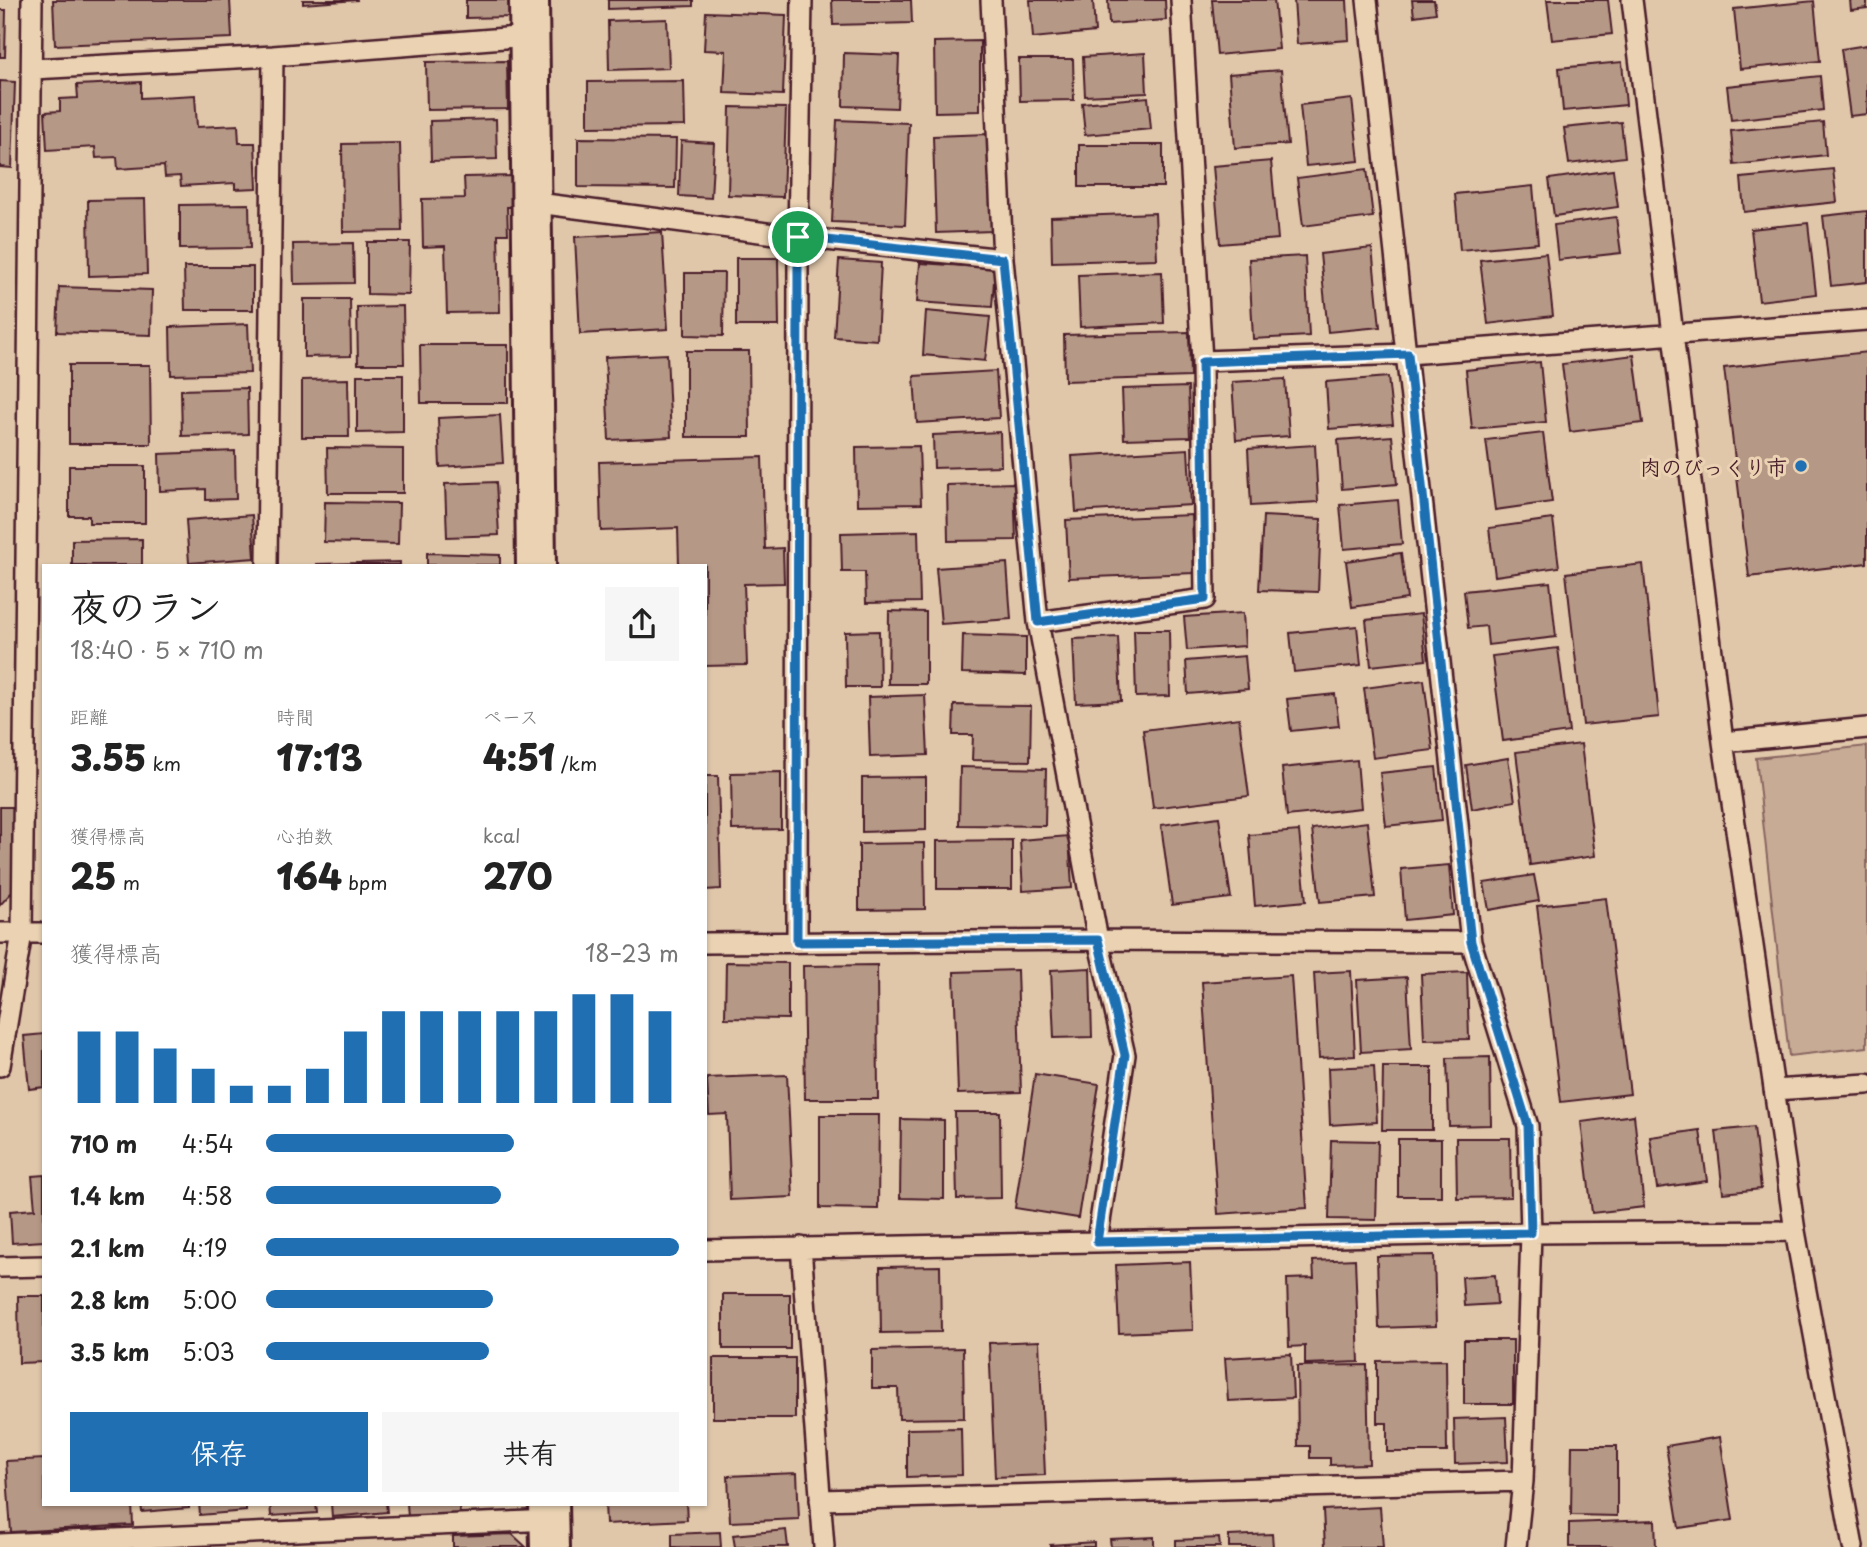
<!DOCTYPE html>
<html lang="ja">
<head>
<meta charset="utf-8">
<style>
	body { margin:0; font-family:"Playpen Sans","Klee One",sans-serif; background:#f6f6f6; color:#222; height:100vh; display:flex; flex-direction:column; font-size:26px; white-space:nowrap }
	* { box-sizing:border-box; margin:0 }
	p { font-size:23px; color:#767676 }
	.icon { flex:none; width:38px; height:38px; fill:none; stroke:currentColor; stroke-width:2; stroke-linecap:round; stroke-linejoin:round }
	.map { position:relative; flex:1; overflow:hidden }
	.drawer { position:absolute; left:42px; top:564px; width:665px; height:942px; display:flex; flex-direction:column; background:#fff; border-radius:0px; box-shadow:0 2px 5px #0004 }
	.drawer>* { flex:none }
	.pin { position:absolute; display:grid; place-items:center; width:60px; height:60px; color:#fff; margin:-30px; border:4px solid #fff; border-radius:50%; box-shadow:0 2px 7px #0007 }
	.round { display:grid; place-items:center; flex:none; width:74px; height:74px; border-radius:0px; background:#f6f6f6 }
	.head { display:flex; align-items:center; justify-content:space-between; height:119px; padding:0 28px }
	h1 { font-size:38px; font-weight:800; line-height:52px }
	.metrics { display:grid; grid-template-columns:repeat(3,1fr); gap:10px; height:119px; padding:7px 28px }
	.metrics div { display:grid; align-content:center }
	.metrics b { font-size:35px; font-weight:800 }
	.metrics small { font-size:19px; font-weight:400 }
	.metrics p { font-size:19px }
	.chart { height:196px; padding:14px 28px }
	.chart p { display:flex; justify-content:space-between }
	.chart svg { width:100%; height:126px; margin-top:7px; stroke:#1f6fb2; stroke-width:6 }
	.button { display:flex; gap:14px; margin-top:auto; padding:14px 28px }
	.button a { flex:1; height:80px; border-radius:0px; background:#1f6fb2; color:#fff; font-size:28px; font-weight:800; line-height:80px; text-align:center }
	.button a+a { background:#f6f6f6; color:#222 }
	ul { padding:0 28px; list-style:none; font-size:23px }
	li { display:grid; grid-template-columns:112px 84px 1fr; align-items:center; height:52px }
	li i { height:18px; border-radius:9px; background:#1f6fb2 }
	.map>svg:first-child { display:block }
</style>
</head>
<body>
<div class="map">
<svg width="1867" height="1547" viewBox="0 0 1867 1547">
	<rect width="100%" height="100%" fill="#e0c7aa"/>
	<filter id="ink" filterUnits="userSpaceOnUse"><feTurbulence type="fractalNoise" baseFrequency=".0143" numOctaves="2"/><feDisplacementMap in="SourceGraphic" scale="14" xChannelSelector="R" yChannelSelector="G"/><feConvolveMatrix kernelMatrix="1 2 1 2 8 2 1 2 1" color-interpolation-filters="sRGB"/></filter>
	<g filter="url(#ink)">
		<path fill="#c7ab95" stroke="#886560" stroke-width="2" d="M1867 746V1047L1789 1056 1756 758Z"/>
		<path fill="#b69886" stroke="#4a1f2b" stroke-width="2" d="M53 0H230L232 38 55 45Z
			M303 0H358L303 4Z
			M466 0H511V17L466 18Z
			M608 0H693V6L608 9Z
			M832 0H911L912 23 833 25Z
			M1030 0H1093L1095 32 1033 38Z
			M1108 0H1165L1166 20 1109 24Z
			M1212 0H1274L1279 49 1217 55Z
			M1294 0H1347L1349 40 1297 44Z
			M1412 0H1434L1436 13 1414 16Z
			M1547 0H1608L1612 34 1552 40Z
			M1850 0H1867V8L1851 10Z
			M1814 1 1820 61 1740 69 1734 9Z
			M0 10H6L5 57H0Z
			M706 12 786 15 783 95 724 93 726 51 704 50Z
			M667 19 669 68 609 70 608 21Z
			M980 41V111L935 112 934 42Z
			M1867 45V114L1850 116 1841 49Z
			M844 53 899 55 897 108 843 106Z
			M1145 53 1147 93 1085 96 1083 57Z
			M1019 59H1073L1074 100 1020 101Z
			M507 61 508 109 427 110 426 62Z
			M1622 62 1626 105 1563 111 1559 68Z
			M1281 70 1288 144 1235 148 1229 74Z
			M1820 76 1823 110 1731 120 1727 86Z
			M0 81 15 82 12 168 0 167Z
			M684 81 685 126 588 127V82Z
			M141 82V98L195 95 197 127 238 125 239 143H255L257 188 235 189V183L181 186 180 176 165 177 164 166 118 169 117 157 96 158 95 147 47 150 45 112 60 111V99L78 98 77 85Z
			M1148 97 1151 129 1085 135 1082 103Z
			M1352 99 1359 161 1306 166 1300 105Z
			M730 107 786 108 783 197 728 195Z
			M496 119 497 159 431 161 430 121Z
			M837 120 909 123 905 225 832 222Z
			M1621 122 1625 157 1569 164 1564 128Z
			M1823 122 1826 155 1734 165 1731 131Z
			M988 134 992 231 936 233 933 136Z
			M578 138 676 139 675 188 578 187Z
			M681 141 714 143 711 198 679 196Z
			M400 143 402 231 343 232 342 144Z
			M1079 145H1163V187H1079Z
			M1271 161 1278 239 1220 244 1213 166Z
			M1367 169 1373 217 1303 226 1297 178Z
			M1833 169 1837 202 1744 212 1741 178Z
			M1613 170 1618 207 1554 216 1549 179Z
			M519 176V207H507L508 234H498L500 312 447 313 445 246 423 247 422 199 465 198 464 177Z
			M1533 186 1538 243 1460 250 1455 194Z
			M145 199 147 274 89 276 88 200Z
			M249 204 250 248 180 249V205Z
			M1867 211V282L1831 286 1823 216Z
			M1155 213 1157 259 1052 262 1051 217Z
			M1616 217 1621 253 1558 260 1554 225Z
			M1808 223 1816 294 1759 301 1751 229Z
			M662 232 668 329 580 334 575 237Z
			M367 242H410L409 295 367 294Z
			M353 243 354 283 294 284 293 244Z
			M1372 248 1380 327 1328 332 1320 254Z
			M1546 253 1553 316 1488 324 1480 260Z
			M1305 256 1309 336 1253 339 1249 259Z
			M736 258H778L779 326H736Z
			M839 260 881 263 877 340 834 337Z
			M920 263 995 268 992 307 917 302Z
			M184 267H253V310H185Z
			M1162 272 1164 323 1080 327 1078 275Z
			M685 273H724L723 336 685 335Z
			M59 287 152 290 151 335 57 332Z
			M304 299H350L351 356 304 357Z
			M403 306 404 364H358L357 307Z
			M926 311 990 317 985 361 923 355Z
			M248 324 250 373 171 375 170 327Z
			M1189 332 1190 377 1065 381 1064 335Z
			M420 345H508V403H421Z
			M686 351H749L750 437H686Z
			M1867 352V563L1749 577 1724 368Z
			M667 354 671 437 609 440 605 357Z
			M1634 355 1643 423 1570 432 1562 364Z
			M1540 362 1546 422 1472 429 1466 370Z
			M69 365H150L151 444H69Z
			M996 371 999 418 917 423 914 376Z
			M357 375H403V432L357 433Z
			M1388 377 1393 424 1329 429 1326 382Z
			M348 379 349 437H302V380Z
			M1285 379 1289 436 1236 440 1232 382Z
			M1188 387 1190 437 1124 439 1122 389Z
			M247 388 248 434 182 436 181 390Z
			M500 415 503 463 440 467 438 418Z
			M1000 432 1001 466 934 468 933 435Z
			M1543 433 1552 502 1495 510 1486 440Z
			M1392 436 1397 484 1342 489 1338 440Z
			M1315 445 1318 502 1251 506 1248 449Z
			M919 446 921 504 857 505 856 447Z
			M327 448 403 449V493H328Z
			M1188 449 1191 505 1076 512 1072 456Z
			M235 451 236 499 206 500V489L160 491 159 454Z
			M762 457 765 549 783 548 784 583 744 584 747 665 705 666V565H679L678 528 601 531 599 462Z
			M69 466H145V523H89V516H69Z
			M496 482 499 535 447 537 445 484Z
			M1014 483 1016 540 948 541 947 485Z
			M1398 500 1402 544 1344 549 1340 505Z
			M325 502 399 503 398 544 324 542Z
			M252 515 255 558 189 563 186 520Z
			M1192 515 1194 573 1069 578 1066 520Z
			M1263 516 1321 519 1318 592 1259 590Z
			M1553 519 1559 567 1495 576 1489 528Z
			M918 531 920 602 866 603 865 572H842L841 533Z
			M142 539V565H72V540Z
			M427 553 500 555V565H427Z
			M1401 553 1407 599 1352 607 1346 561Z
			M400 562V565H317V564Z
			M1007 563 1011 619 941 624 936 568Z
			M1643 564 1659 717 1583 725 1566 573Z
			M1550 582 1556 637 1488 645 1486 626 1468 628 1464 591Z
			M889 611 926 612V684H888Z
			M1243 613 1245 646 1187 650 1184 617Z
			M1421 614 1426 660 1371 666 1366 620Z
			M1357 626 1361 665 1294 672 1290 633Z
			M1134 630H1169L1170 696 1136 697Z
			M879 631 880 687H846L845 632Z
			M963 635 1026 637V675L962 673Z
			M1118 637 1121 701 1076 703 1073 639Z
			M1558 648 1569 732 1503 741 1492 656Z
			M1245 656 1248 689 1188 694 1186 661Z
			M1424 680 1433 750 1373 758 1364 688Z
			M1335 694 1339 726 1291 731 1287 699Z
			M925 695 928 755 870 757 868 697Z
			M954 705 1031 706 1030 761 972 760 973 735H953Z
			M1239 718 1249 796 1153 808 1143 730Z
			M1581 744 1595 856 1530 865 1516 752Z
			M1508 758 1515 801 1472 809 1466 765Z
			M1357 760 1361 808 1287 816 1282 768Z
			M960 767 1046 769 1045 826 959 825Z
			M1436 767 1442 820 1386 826 1380 773Z
			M781 772V829L732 830 731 773Z
			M705 776H718L721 889 705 890Z
			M926 777V830L862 832V778Z
			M0 807H14L13 891 0 905Z
			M1219 817 1231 898 1172 905 1161 825Z
			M1367 822 1375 897 1320 902 1312 829Z
			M1299 831 1306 901 1255 906 1249 835Z
			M1069 836 1072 888 1023 891 1020 840Z
			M1012 840V889H937V841Z
			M924 843 925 909 859 910V844Z
			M1449 865 1453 915 1405 920 1401 869Z
			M1534 875 1539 901 1489 910 1484 883Z
			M1606 898 1630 1094 1561 1102 1537 906Z
			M726 962 788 963V1019L725 1018Z
			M877 965 878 1099H805L803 966Z
			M1090 968 1092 1037 1054 1038 1051 970Z
			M1017 970 1021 1092 958 1094 954 972Z
			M1351 971 1355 1056 1319 1058 1314 973Z
			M1467 972 1469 1039 1424 1040 1421 974Z
			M1291 976 1307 1208 1218 1214 1202 982Z
			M1407 977 1411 1049 1361 1052 1357 980Z
			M44 1034V1087L29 1089 24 1036Z
			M1490 1057 1491 1125 1449 1126 1447 1058Z
			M1374 1066 1377 1122 1330 1125 1328 1068Z
			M1383 1067H1432V1130H1382Z
			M1035 1074 1099 1084 1078 1218 1015 1208Z
			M787 1075 793 1197 730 1200 727 1114 709 1115 707 1078Z
			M955 1112H1000L1001 1198 957 1199Z
			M820 1115H879L878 1209 820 1208Z
			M1634 1115 1644 1207 1592 1213 1581 1122Z
			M901 1119 944 1120V1199L900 1198Z
			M1754 1127 1761 1189 1723 1193 1716 1131Z
			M1700 1130 1707 1181 1657 1188 1650 1137Z
			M1456 1138H1510L1511 1197 1457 1198Z
			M1398 1139H1441V1196H1398Z
			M1331 1140 1378 1141 1376 1220 1329 1219Z
			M44 1175V1241L12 1243 10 1211 35 1209 32 1176Z
			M1434 1255 1436 1326 1379 1328 1377 1256Z
			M1355 1259 1359 1362 1305 1364V1346L1289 1347 1287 1279 1314 1278 1313 1261Z
			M1190 1262 1193 1330 1119 1333 1116 1265Z
			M940 1266 941 1332 881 1333 880 1267Z
			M1495 1275 1497 1304 1464 1306 1462 1277Z
			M723 1294H790V1349H723Z
			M18 1296H44V1362L19 1363Z
			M1464 1340H1513V1404H1464Z
			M1039 1341 1045 1475 995 1477 989 1343Z
			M963 1348 964 1418 899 1419 898 1388H872V1350Z
			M1291 1354 1293 1398 1228 1401 1225 1358Z
			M713 1358H795V1418H713Z
			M1446 1360 1447 1452H1387V1423H1377V1361Z
			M1367 1365 1369 1464 1330 1465V1458H1310V1446H1298L1297 1366Z
			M1506 1417 1508 1462 1455 1464 1454 1419Z
			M961 1428 962 1475 907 1477V1429Z
			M1720 1437 1733 1520 1679 1528 1666 1446Z
			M1572 1446H1617V1516L1571 1515Z
			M44 1459V1503H132L133 1525 11 1532 6 1461Z
			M797 1473 799 1519 730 1522 728 1476Z
			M141 1503H189V1508L142 1512Z
			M199 1503H246V1511L200 1515Z
			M270 1503H316L317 1513 271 1516Z
			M331 1503H386L387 1512 332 1517Z
			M407 1503H459L460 1516 408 1518Z
			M605 1503H686L687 1520 606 1524Z
			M1380 1507 1383 1547H1325L1323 1510Z
			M1655 1520 1656 1547H1569V1523Z
			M786 1530 788 1547H735L733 1535Z
			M720 1532 721 1547H672V1534Z
			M512 1534 526 1547H453V1536Z
			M1272 1534 1273 1547H1229V1536Z
			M1154 1537V1547H1111L1110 1539Z
			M1219 1538 1220 1547H1176V1540Z
			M1094 1542V1547H1050V1545Z"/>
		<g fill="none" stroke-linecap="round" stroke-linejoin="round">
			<g stroke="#4a1f2b" stroke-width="24">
				<path id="service" d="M802 0 798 237 1003 259
					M991 0 1003 259 1038 622 1098 940 1125 1055 1097 1242
					M1181 0 1202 361 1407 354 1867 320
					M1367 0 1471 942 1528 1126 1531 1233 1523 1481 1516 1547
					M1632 0 1723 742 1795 1231 1853 1547
					M33 69 273 56 530 36
					M530 202 798 237 797 942
					M267 565 273 56
					M1038 622 1205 599 1202 361
					M1723 742 1867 728
					M0 933H44
					M705 943 1098 940 1471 942
					M0 1066 22 933 32 0
					M1774 1090 1867 1084
					M801 1247 824 1547
					M705 1250 1531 1233 1795 1231
					M0 1267 44 1266
					M820 1500 1523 1481
					M0 1544 550 1520"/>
			</g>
			<g stroke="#4a1f2b" stroke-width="44">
				<path id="minor" d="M529 0 536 565
					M549 1503 550 1547"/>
			</g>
			<use href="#service" stroke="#ead2b2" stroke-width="19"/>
			<use href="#minor" stroke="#ead2b2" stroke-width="38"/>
		</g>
	</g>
	<g fill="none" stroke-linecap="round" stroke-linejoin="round" filter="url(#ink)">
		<g stroke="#fff" stroke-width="14">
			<path id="route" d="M798 237 1003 259 1038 622 1205 599 1202 362 1408 354 1471 942 1528 1126 1531 1233 1097 1242 1125 1055 1098 940 797 942Z"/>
		</g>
		<use href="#route" stroke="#1f6fb2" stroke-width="9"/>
	</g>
	<circle fill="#1f6fb2" stroke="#ead2b2" stroke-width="2.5" cx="1801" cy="466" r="7"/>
	<g text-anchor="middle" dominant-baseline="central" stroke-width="6" stroke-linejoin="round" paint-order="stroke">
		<g font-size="21" font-weight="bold" fill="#4a1f2b" stroke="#ead2b2" text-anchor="end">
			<text x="1787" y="466">肉のびっくり市</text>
		</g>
	</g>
</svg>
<div class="pin" style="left:798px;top:237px;background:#1e9e55"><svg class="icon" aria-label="arrive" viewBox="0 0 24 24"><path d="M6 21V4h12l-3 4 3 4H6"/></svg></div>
<section class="drawer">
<div class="head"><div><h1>夜のラン</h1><p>18:40 · 5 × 710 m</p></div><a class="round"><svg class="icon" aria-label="share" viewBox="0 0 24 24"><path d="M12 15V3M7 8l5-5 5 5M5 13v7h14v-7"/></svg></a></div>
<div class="metrics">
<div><p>距離</p><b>3.55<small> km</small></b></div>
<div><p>時間</p><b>17:13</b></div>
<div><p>ペース</p><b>4:51<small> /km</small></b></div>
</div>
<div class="metrics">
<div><p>獲得標高</p><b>25<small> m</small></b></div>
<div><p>心拍数</p><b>164<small> bpm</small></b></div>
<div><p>kcal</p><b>270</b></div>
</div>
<div class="chart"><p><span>獲得標高</span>18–23 m</p>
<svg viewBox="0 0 160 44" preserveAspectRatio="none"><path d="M5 44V19M15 44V19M25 44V25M35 44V32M45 44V38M55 44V38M65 44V32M75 44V19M85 44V12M95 44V12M105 44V12M115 44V12M125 44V12M135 44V6M145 44V6M155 44V12"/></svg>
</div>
<ul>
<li><b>710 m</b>4:54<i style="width:60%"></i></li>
<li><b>1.4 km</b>4:58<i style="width:57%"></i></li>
<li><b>2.1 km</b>4:19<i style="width:100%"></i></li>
<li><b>2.8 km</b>5:00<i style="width:55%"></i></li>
<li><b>3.5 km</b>5:03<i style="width:54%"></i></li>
</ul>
<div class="button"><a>保存</a><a>共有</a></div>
</section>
</div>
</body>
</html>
